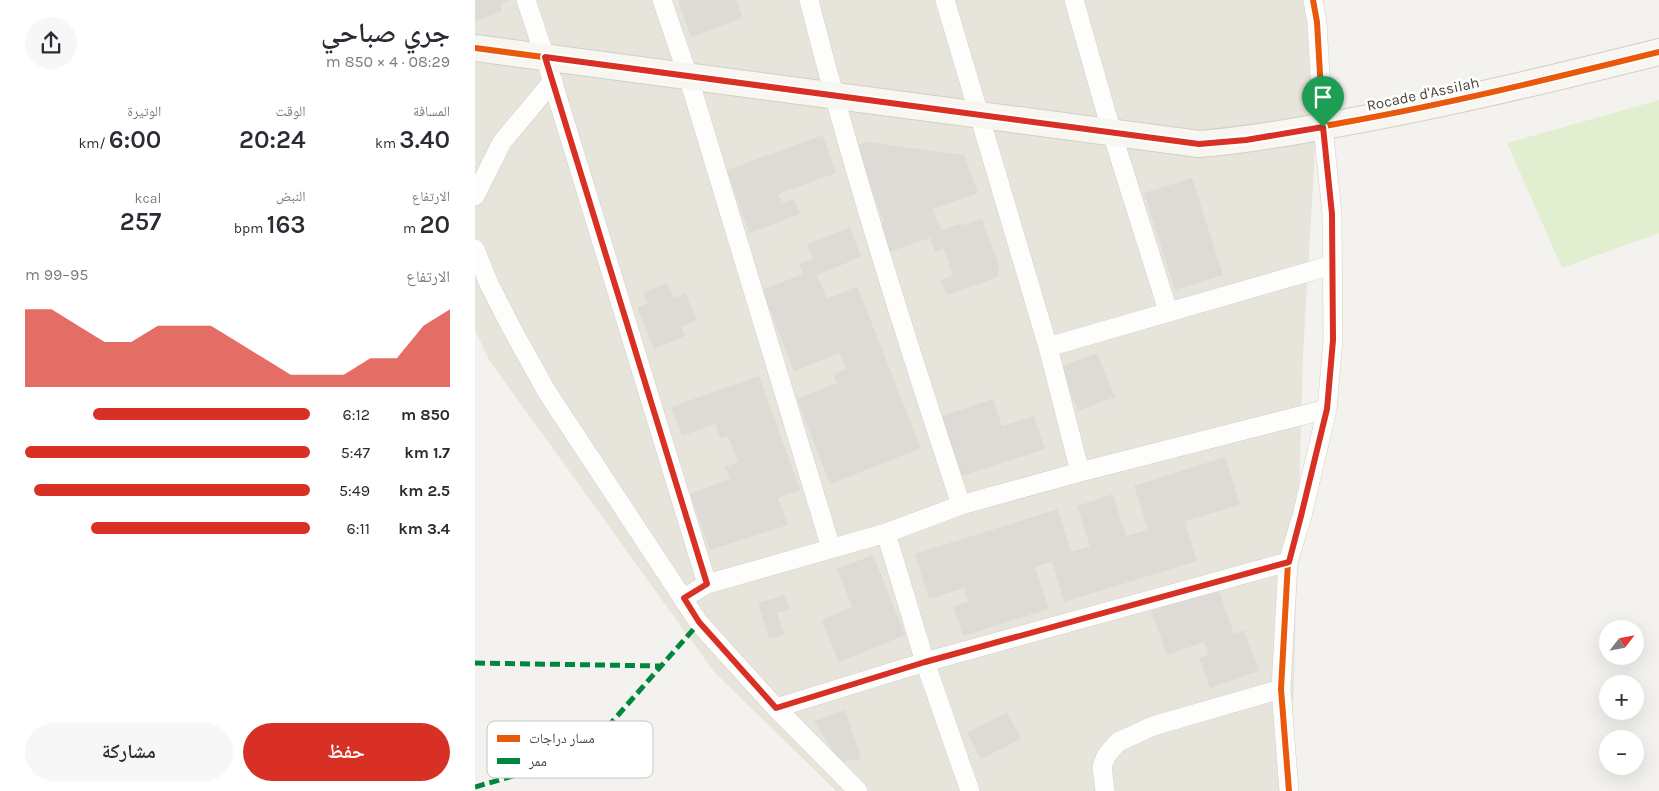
<!DOCTYPE html>
<html lang="ar">
<head>
<meta charset="utf-8">
<style>
	body { margin:0; font-family:Karla,"Noto Naskh Arabic",sans-serif; background:#f7f7f7; color:#2b2b33; direction:rtl; height:100vh; display:flex; flex-direction:column; font-size:19px; white-space:nowrap }
	* { box-sizing:border-box; margin:0 }
	p { font-size:16px; color:#7c7c81 }
	.icon { flex:none; width:28px; height:28px; fill:none; stroke:currentColor; stroke-width:2; stroke-linecap:round; stroke-linejoin:round }
	.map { position:relative; flex:1; overflow:hidden; direction:ltr }
	.drawer { display:flex; flex-direction:column; background:#fff; width:475px }
	.drawer>* { flex:none }
	.needle { width:32px; rotate:58deg }
	.controls { position:absolute; left:1124px; top:620px; display:grid; gap:10px }
	.controls a { display:grid; place-items:center; width:45px; height:45px; border-radius:50%; background:#fff; box-shadow:0 5px 20px #0002; font-size:25px }
	.pin { position:absolute; display:grid; place-items:center; width:42px; height:42px; color:#fff; margin:-51px -21px; border-radius:50% 50% 50% 0; rotate:-45deg; box-shadow:0 0 5px #0007 }
	.pin .icon { rotate:45deg }
	.round { display:grid; place-items:center; flex:none; width:52px; height:52px; border-radius:26px; background:#f7f7f7 }
	.summary { display:flex; align-items:center; justify-content:space-between; height:85px; padding:0 25px }
	h1 { font-size:28px; font-weight:600; line-height:38px }
	.metrics { display:grid; grid-template-columns:repeat(3,1fr); gap:8px; height:85px; padding:5px 25px }
	.metrics div { display:grid; align-content:center }
	.metrics b { font-size:25px; font-weight:600 }
	.metrics small { font-size:14px; font-weight:400 }
	.metrics p { font-size:14px }
	.chart { height:140px; padding:10px 25px }
	.chart p { display:flex; justify-content:space-between }
	.chart svg { width:100%; height:90px; margin-top:5px; fill:#d93025; opacity:.7 }
	.button { display:flex; gap:10px; margin-top:auto; padding:10px 25px }
	.button a { flex:1; height:58px; border-radius:30px; background:#d93025; color:#fff; font-size:20px; font-weight:600; line-height:58px; text-align:center }
	.button a+a { background:#f7f7f7; color:#2b2b33 }
	ul { padding:0 25px; list-style:none; font-size:16px }
	li { display:grid; grid-template-columns:80px 60px 1fr; align-items:center; height:38px }
	li i { height:12px; border-radius:6px; background:#d93025 }
	main { display:flex; flex:1; min-height:0 }
	.map>svg:first-child { display:block }
</style>
</head>
<body>
<main>
<div class="map">
<svg width="1184" height="791" viewBox="0 0 1184 791">
	<rect width="100%" height="100%" fill="#f4f2ee"/>
	<path fill="#e7e4dc" d="M0 0H849L828 354 816 791H361L239 672 14 360 0 330Z"/>
	<path fill="#e1eecf" d="M1184 100V233L1087 268 1032 143Z"/>
	<path fill="#dedbd6" d="M0 0H37L25 4 27 11 0 21Z
		M203 0H261L268 18 216 37Z
		M348 135 361 173 303 194 307 203 319 199 325 214 274 233 252 170Z
		M391 142 489 155 503 193 458 209 466 230 484 224 490 225 507 219 524 265 523 277 472 295 466 280 478 275 469 249 460 252 455 238 414 252 406 230 408 220 388 166 378 147Z
		M717 178 748 275 700 290 669 193Z
		M375 227 386 257 342 275 352 299 382 286 446 448 355 484 322 399 362 383 358 374 371 369 364 353 319 371 287 290 328 274 324 264 338 259 332 244Z
		M192 283 199 298 210 293 222 320 206 327 210 336 179 349 162 308 173 303 168 293Z
		M622 353 640 397 603 411 585 367Z
		M284 376 325 490 303 498 313 525 235 550 215 494 255 479 250 467 263 462 253 436 245 438 240 424 207 436 196 407Z
		M518 399 527 426 559 416 570 449 484 477 463 417Z
		M750 457 765 505 710 521 722 561 589 602 577 562 560 567 574 609 488 636 478 606 493 602 489 588 454 599 440 554 583 509 596 552 615 546 602 506 638 494 651 536 673 530 659 486Z
		M398 555 430 635 364 662 346 620 377 607 362 569Z
		M743 588 759 634 769 630 784 671 735 688 724 658 734 655 729 642 692 655 676 611Z
		M310 595 315 609 302 613 309 634 294 639 283 603Z
		M370 710 386 759 365 762 339 721Z
		M532 712 546 739 506 759 492 733Z"/>
	<g fill="none" stroke-linecap="round" stroke-linejoin="round">
		<g stroke="#d2d0cb" stroke-width="20">
			<path id="street" d="M51 0 70 57 232 584
				M187 0 213 76 356 548
				M334 0C377 170 431 339 486 505
				M470 0 573 347 605 472
				M599 0 637 133 693 311
				M0 196 27 142 78 81
				M0 249 14 284 36 327 72 392 224 623 301 708 383 791
				M573 347 857 265
				M411 533 450 662 495 791
				M209 598 232 584 411 533 486 505 605 472 852 409
				M301 708 450 662 813 562
				M630 791 627 767 631 756 643 742 678 726 806 689
				M814 791 806 689 813 562 827 516 852 409 858 340 857 214 848 127 842 22 838 0"/>
		</g>
		<g stroke="#d3cfc5" stroke-width="28">
			<path id="secondary" d="M0 48 724 144C773 140 819 132 866 123 973 104 1079 78 1184 52"/>
		</g>
		<use href="#street" stroke="#fdfdfc" stroke-width="19"/>
		<use href="#secondary" stroke="#f7f6f1" stroke-width="26"/>
		<path stroke="#00873e" stroke-width="5" stroke-dasharray="10 5" stroke-linecap="butt" d="M0 663 186 666
			M0 787 107 756 224 623"/>
		<g stroke="#fff" stroke-width="9">
			<path id="cycleway" d="M0 48 724 144C773 140 819 132 866 123 973 104 1079 78 1184 52
				M814 791 806 689 813 562 827 516 852 409 858 340 857 214 848 127 842 22 838 0"/>
		</g>
		<use href="#cycleway" stroke="#e8590c" stroke-width="6"/>
	</g>
	<g fill="none" stroke-linecap="round" stroke-linejoin="round">
		<g stroke="#fff" stroke-width="10">
			<path id="route" d="M70 57 724 144 771 140 848 127 857 214 858 340 852 409 826 516 814 562 450 662 301 708 224 622 209 598 232 584Z"/>
		</g>
		<use href="#route" stroke="#d93025" stroke-width="6"/>
	</g>
	<g text-anchor="middle" dominant-baseline="central" stroke-width="5" stroke-linejoin="round" paint-order="stroke">
		<g font-size="15" fill="#4b4439" stroke="#fff">
			<text transform="translate(948 94) rotate(-12)">Rocade d'Assilah</text>
		</g>
	</g>
	<rect x="12" y="721" width="166" height="57" rx="8" fill="#fff" stroke="#c9c7c4" stroke-width="1"/>
	<rect x="22" y="735" width="23" height="7" fill="#e8590c"/>
	<rect x="22" y="758" width="23" height="6" fill="#00873e"/>
	<g font-size="14" fill="#4b4439">
		<text x="54" y="743">مسار دراجات</text>
		<text x="54" y="766">ممر</text>
	</g>
</svg>
<div class="controls">
<a><svg class="needle" viewBox="-14 -14 28 28"><path d="M0-13l5 13h-10z" fill="#e53935"/><path d="M0 13l5-13h-10z" fill="#7c7c81"/></svg></a>
<a>+</a>
<a>−</a>
</div>
<div class="pin" style="left:848px;top:127px;background:#1e9e55"><svg class="icon" aria-label="arrive" viewBox="0 0 24 24"><path d="M6 21V4h12l-3 4 3 4H6"/></svg></div>
</div>
<section class="drawer">
<div class="summary"><div><h1>جري صباحي</h1><p>08:29 · 4 × 850 m</p></div><a class="round"><svg class="icon" aria-label="share" viewBox="0 0 24 24"><path d="M12 15V3M7 8l5-5 5 5M5 13v7h14v-7"/></svg></a></div>
<div class="metrics">
<div><p>المسافة</p><b>3.40<small> km</small></b></div>
<div><p>الوقت</p><b>20:24</b></div>
<div><p>الوتيرة</p><b>6:00<small> /km</small></b></div>
</div>
<div class="metrics">
<div><p>الارتفاع</p><b>20<small> m</small></b></div>
<div><p>النبض</p><b>163<small> bpm</small></b></div>
<div><p>kcal</p><b>257</b></div>
</div>
<div class="chart"><p><span>الارتفاع</span>95–99 m</p>
<svg viewBox="0 0 160 44" preserveAspectRatio="none"><path d="M0 44V6L10 6L20 14L30 22L40 22L50 14L60 14L70 14L80 22L90 30L100 38L110 38L120 38L130 30L140 30L150 14L160 6V44z"/></svg>
</div>
<ul>
<li><b>850 m</b>6:12<i style="width:76%"></i></li>
<li><b>1.7 km</b>5:47<i style="width:100%"></i></li>
<li><b>2.5 km</b>5:49<i style="width:97%"></i></li>
<li><b>3.4 km</b>6:11<i style="width:77%"></i></li>
</ul>
<div class="button"><a>حفظ</a><a>مشاركة</a></div>
</section>
</main>
</body>
</html>
